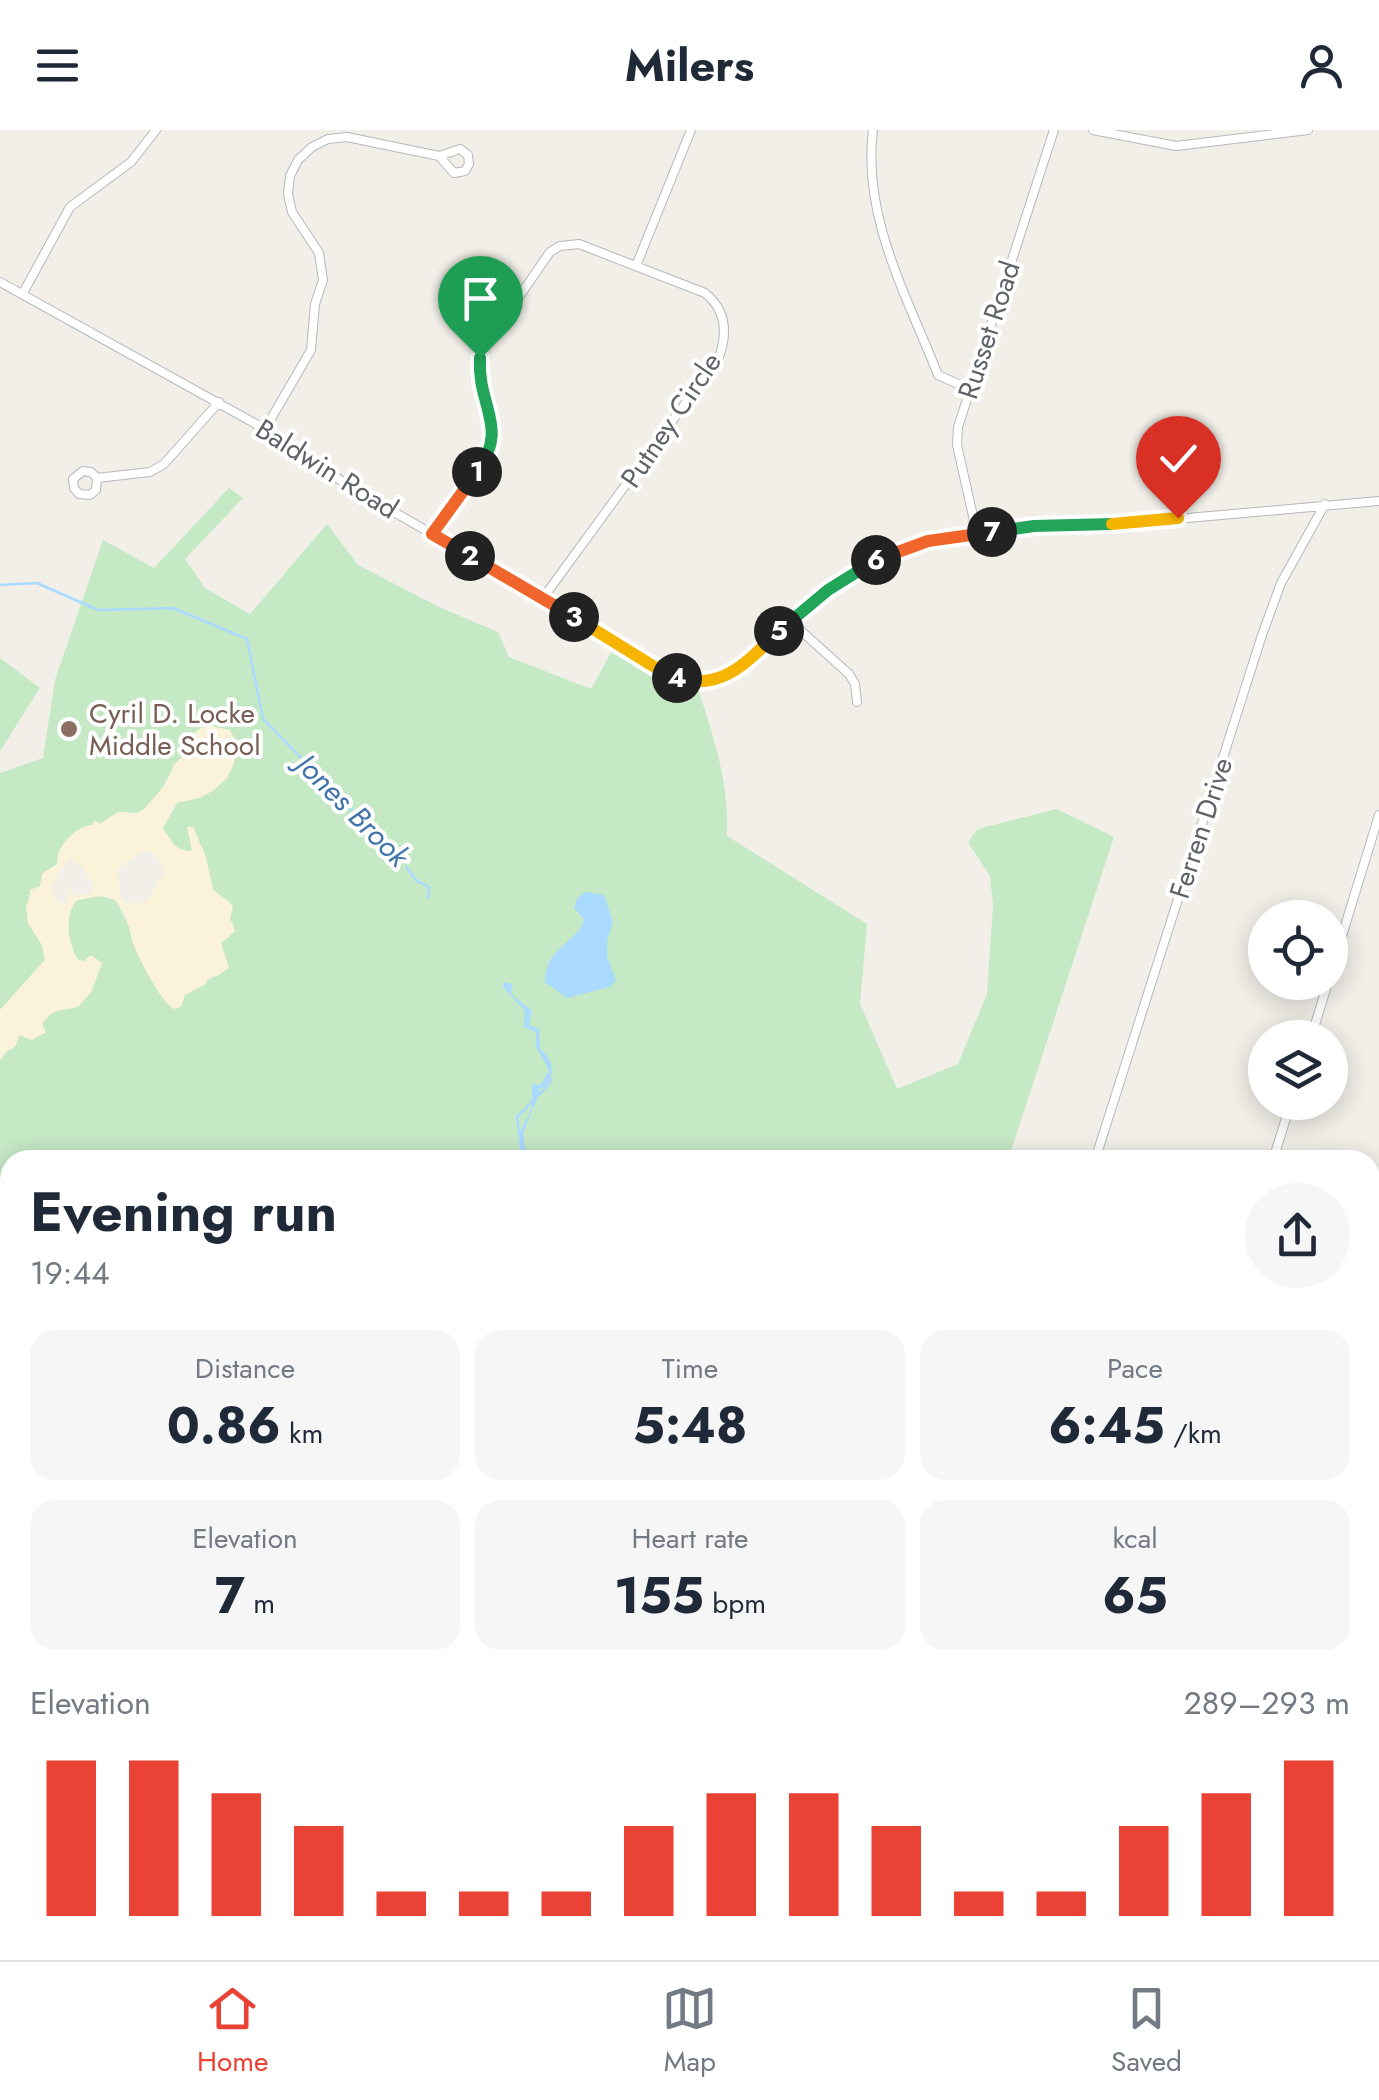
<!DOCTYPE html>
<html lang="en">
<head>
<meta charset="utf-8">
<style>
	body { margin:0; font-family:Jost,sans-serif; background:#f6f6f7; color:#1f2937; height:100vh; display:flex; flex-direction:column; font-size:38px; white-space:nowrap }
	* { box-sizing:border-box; margin:0 }
	p { font-size:32px; color:#747a83 }
	.icon { flex:none; width:55px; height:55px; fill:none; stroke:currentColor; stroke-width:2; stroke-linecap:round; stroke-linejoin:round }
	.map { position:relative; flex:1; overflow:hidden }
	.sheet { position:absolute; left:0px; top:1020px; width:1380px; height:810px; display:flex; flex-direction:column; background:#fff; border-radius:30px 30px 0 0; box-shadow:0 5px 25px #0003 }
	.sheet>* { flex:none }
	.tools { position:absolute; left:1248px; top:770px; display:grid; gap:20px }
	.tools a { display:grid; place-items:center; width:100px; height:100px; border-radius:50%; background:#fff; box-shadow:0 5px 25px #0003; font-size:50px }
	.pin { position:absolute; display:grid; place-items:center; width:85px; height:85px; color:#fff; margin:-102px -42px; border-radius:50% 50% 50% 0; rotate:-45deg; box-shadow:0 0 10px #0007 }
	.pin .icon { rotate:45deg }
	.km { position:absolute; width:50px; height:50px; margin:-25px; border-radius:50%; background:#222; color:#fff; font-size:28px; line-height:50px; text-align:center }
	.round { display:grid; place-items:center; flex:none; width:105px; height:105px; border-radius:52px; background:#f6f6f7 }
	.summary { display:flex; align-items:center; justify-content:space-between; height:170px; padding:0 30px }
	h1 { font-size:55px; font-weight:700; line-height:75px }
	.stats { display:grid; grid-template-columns:repeat(3,1fr); gap:15px; height:170px; padding:10px 30px }
	.stats div { display:grid; align-content:center; border-radius:25px; background:#f6f6f7; text-align:center }
	.stats b { font-size:50px; font-weight:700 }
	.stats small { font-size:28px; font-weight:400 }
	.stats p { font-size:28px }
	.chart { height:280px; padding:20px 30px }
	.chart p { display:flex; justify-content:space-between }
	.chart svg { width:100%; height:180px; margin-top:10px; stroke:#ea4335; stroke-width:6 }
	header { display:flex; justify-content:space-between; align-items:center; height:130px; padding:0 30px; background:#fff; font-size:45px; font-weight:700 }
	.tabs { display:flex; justify-content:space-around; align-items:center; height:140px; border-top:2px solid #e0e1e3; background:#fff; font-size:28px; color:#747a83 }
	.tabs a { display:grid; justify-items:center; gap:5px }
	.tabs .current { color:#ea4335 }
	.map>svg:first-child { display:block }
</style>
</head>
<body>
<header><svg class="icon" aria-label="menu" viewBox="0 0 24 24"><path d="M4 6h16M4 12h16M4 18h16"/></svg>Milers<svg class="icon" aria-label="person" viewBox="0 0 24 24"><circle cx="12" cy="8" r="4"/><path d="M4 21q1-7 8-7t8 7"/></svg></header>
<div class="map">
<svg width="1379" height="1830" viewBox="0 0 1379 1830">
	<rect width="100%" height="100%" fill="#f1efe8"/>
	<path fill="#c5e8c5" d="M229 358 243 368 185 429 205 458 250 484 327 394 358 435 439 477 498 502 509 527 591 559 614 517 699 562C715 611 729 654 727 706L867 794 860 874 897 959 958 934 987 864 993 776 990 746 968 712 977 700 985 697 1057 679 1114 707 1008 1030H10V1446L0 1438V931L7 921 14 918 19 905 32 910 45 903 42 894C54 875 63 883 78 876L91 862 102 833 88 827 85 831 78 830C67 812 64 786 77 770L96 765 115 770C125 785 129 796 134 813 140 835 156 856 168 875L226 839 221 813 231 805 234 795 230 789V772L213 760 202 717 189 702 192 721C179 722 167 711 163 698L179 670 200 668 228 648 224 600 204 597 183 611V627C167 642 161 670 140 682 133 685 124 680 117 683 112 685 110 690 105 692 84 699 58 705 57 734L42 744 40 756 29 764 28 793 42 815 45 830 0 880V643L43 628 55 550 103 410 154 438Z
		M0 528 40 558 0 621Z
		M1370 1233 1379 1236V1515L1370 1545Z
		M493 1820H1078L1074 1830H485Z"/>
	<path fill="#fbf3d9" fill-rule="evenodd" d="M205 595 230 600C247 626 226 659 198 668 190 671 182 671 175 673L163 699 176 717 188 722 192 720 187 697H193L206 727 213 760 233 776 230 789 235 801 221 813 229 838 217 846 207 848 206 854 185 865 181 877 174 879C159 869 140 831 133 813 129 800 128 780 115 770 104 762 89 769 77 770 63 787 68 812 78 830L85 831 91 825 102 833 91 862 79 876C63 883 55 874 42 894L46 903 37 905 32 910 19 905 16 915 3 924 0 931V880L45 830 42 815 28 793 26 775 31 769 30 760 40 756 42 744 57 734C57 716 74 697 92 695L95 690 100 694 118 682 137 684 144 679 168 652 173 636 182 627 179 623 183 611ZM142 721C154 721 160 728 164 739L160 751 146 773H126L119 764 118 739ZM70 728 83 738 94 755 90 763 75 766 67 757 68 770 64 774 56 770 51 755Z"/>
	<path fill="#aadaff" d="M585 762 604 765 613 792 607 811V827L616 850 610 857 567 868 545 852C545 817 580 811 584 789L574 778 577 769Z
		M504 852 512 854 511 864 532 881 529 895 539 899 540 919C554 930 556 944 543 958L537 959 540 962 523 1003 526 1024 521 1028 520 1002 532 978V954L541 955 549 940 536 917V902L524 897 525 881 503 857Z"/>
	<g fill="none" stroke-linecap="round" stroke-linejoin="round">
		<path stroke="#aadaff" stroke-width="2.5" d="M0 455 37 453 98 480 173 478 247 509 263 589 387 716
			M406 737 417 751 429 757 428 768
			M539 965 550 953 551 948
			M523 1030 517 987 533 971
			M512 1830 516 1820"/>
		<g stroke="#b5b8bc" stroke-width="10">
			<path id="minor" d="M873 0C862 87 907 166 938 245L969 259
				M1093 0 1176 16 1308 0
				M636 136 691 0
				M0 152 265 299 349 356 543 468 653 536 699 553 726 546 738 540 790 491 851 445 881 428 928 411 1034 396 1109 395 1379 371
				M23 163 70 77 131 32 156 0
				M265 299 311 220 315 174 323 150 319 123 292 82 288 64 290 46 298 30 312 17 328 9 347 7 439 26 454 43 465 41 469 34 468 25 460 19 439 26
				M97 348 96 360 90 365 79 364 74 358 73 349 83 341 91 342 97 348 150 342 164 334 219 272
				M433 404C450 381 492 335 494 306 496 272 468 258 485 216L550 122 560 116 579 114 705 163C726 180 728 202 719 227L543 468
				M977 404 957 315 958 297 1054 0
				M790 491 849 544 855 554 857 572
				M1330 845 1379 685
				M1311 908 1328 852
				M1095 1030 1262 505 1281 453 1325 374
				M1273 1030 1291 972
				M1370 1137 1379 1138
				M0 1536 10 1544
				M1370 1666 1379 1661
				M0 1769 10 1781
				M41 1820 49 1830
				M1194 1820 1198 1830
				M164 1830 166 1820"/>
		</g>
		<use href="#minor" stroke="#fff" stroke-width="8"/>
	</g>
	<g fill="none" stroke-linecap="round" stroke-linejoin="round">
		<g stroke="#fff" stroke-width="20">
			<path id="split-1" d="M477 342C510 297 477 277 480 228"/>
		</g>
		<g stroke="#fff" stroke-width="20">
			<path id="split-2" d="M470 426 432 404 477 342"/>
		</g>
		<g stroke="#fff" stroke-width="20">
			<path id="split-3" d="M470 426 574 487"/>
		</g>
		<g stroke="#fff" stroke-width="20">
			<path id="split-4" d="M574 487 653 536 677 548"/>
		</g>
		<g stroke="#fff" stroke-width="20">
			<path id="split-5" d="M677 548C723 562 749 530 779 501"/>
		</g>
		<g stroke="#fff" stroke-width="20">
			<path id="split-6" d="M779 501 828 460 876 430"/>
		</g>
		<g stroke="#fff" stroke-width="20">
			<path id="split-7" d="M876 430 928 411 992 402"/>
		</g>
		<g stroke="#fff" stroke-width="20">
			<path id="split-8" d="M992 402 1034 396 1112 394"/>
		</g>
		<g stroke="#fff" stroke-width="20">
			<path id="split-9" d="M1112 394 1178 388"/>
		</g>
		<use href="#split-1" stroke="#22a559" stroke-width="12"/>
		<use href="#split-2" stroke="#f0652b" stroke-width="12"/>
		<use href="#split-3" stroke="#f0652b" stroke-width="12"/>
		<use href="#split-4" stroke="#f5b400" stroke-width="12"/>
		<use href="#split-5" stroke="#f5b400" stroke-width="12"/>
		<use href="#split-6" stroke="#22a559" stroke-width="12"/>
		<use href="#split-7" stroke="#f0652b" stroke-width="12"/>
		<use href="#split-8" stroke="#22a559" stroke-width="12"/>
		<use href="#split-9" stroke="#f5b400" stroke-width="12"/>
	</g>
	<circle fill="#8d6e63" stroke="#fff" stroke-width="4" cx="69" cy="599" r="10"/>
	<g text-anchor="middle" dominant-baseline="central" stroke-width="8" stroke-linejoin="round" paint-order="stroke">
		<g font-size="28" fill="#5f6368" stroke="#fff">
			<text transform="translate(989 200) rotate(-72)">Russet Road</text>
			<text transform="translate(671 290) rotate(-56)">Putney Circle</text>
			<text transform="translate(327 339) rotate(32)">Baldwin Road</text>
			<text transform="translate(1201 698) rotate(-72)">Ferren Drive</text>
		</g>
		<g font-size="28" fill="#785e54" stroke="#fff" text-anchor="start">
			<text x="89" y="583">Cyril D. Locke<tspan x="89" dy="32">Middle School</tspan></text>
		</g>
		<g font-size="30" font-style="italic" fill="#4174aa" stroke="#fff">
			<text transform="translate(353 680) rotate(45)">Jones Brook</text>
		</g>
	</g>
</svg>
<div class="tools">
<a><svg class="icon" aria-label="locate" viewBox="0 0 24 24"><circle cx="12" cy="12" r="6"/><path d="M12 2v4M12 18v4M2 12h4M18 12h4"/></svg></a>
<a><svg class="icon" aria-label="layers" viewBox="0 0 24 24"><path d="M12 4l9 5-9 5-9-5zM3 14l9 5 9-5"/></svg></a>
</div>
<div class="pin" style="left:480px;top:228px;background:#1e9e55"><svg class="icon" aria-label="arrive" viewBox="0 0 24 24"><path d="M6 21V4h12l-3 4 3 4H6"/></svg></div>
<div class="pin" style="left:1178px;top:388px;background:#d93025"><svg class="icon" aria-label="check" viewBox="0 0 24 24"><path d="M5 12l5 5 9-10"/></svg></div>
<b class="km" style="left:477px;top:342px">1</b>
<b class="km" style="left:470px;top:426px">2</b>
<b class="km" style="left:574px;top:487px">3</b>
<b class="km" style="left:677px;top:548px">4</b>
<b class="km" style="left:779px;top:501px">5</b>
<b class="km" style="left:876px;top:430px">6</b>
<b class="km" style="left:992px;top:402px">7</b>
<section class="sheet">
<div class="summary"><div><h1>Evening run</h1><p>19:44</p></div><a class="round"><svg class="icon" aria-label="share" viewBox="0 0 24 24"><path d="M12 15V3M7 8l5-5 5 5M5 13v7h14v-7"/></svg></a></div>
<div class="stats">
<div><p>Distance</p><b>0.86<small> km</small></b></div>
<div><p>Time</p><b>5:48</b></div>
<div><p>Pace</p><b>6:45<small> /km</small></b></div>
</div>
<div class="stats">
<div><p>Elevation</p><b>7<small> m</small></b></div>
<div><p>Heart rate</p><b>155<small> bpm</small></b></div>
<div><p>kcal</p><b>65</b></div>
</div>
<div class="chart"><p><span>Elevation</span>289–293 m</p>
<svg viewBox="0 0 160 44" preserveAspectRatio="none"><path d="M5 44V6M15 44V6M25 44V14M35 44V22M45 44V38M55 44V38M65 44V38M75 44V22M85 44V14M95 44V14M105 44V22M115 44V38M125 44V38M135 44V22M145 44V14M155 44V6"/></svg>
</div>
</section>
</div>
<nav class="tabs">
<a class="current"><svg class="icon" aria-label="home" viewBox="0 0 24 24"><path d="M3 11l9-7 9 7M6 9v11h12V9"/></svg>Home</a>
<a><svg class="icon" aria-label="map" viewBox="0 0 24 24"><path d="M3 6l6-2 6 2 6-2v14l-6 2-6-2-6 2zM9 4v14M15 6v14"/></svg>Map</a>
<a><svg class="icon" aria-label="saved" viewBox="0 0 24 24"><path d="M7 4h10v16l-5-4-5 4z"/></svg>Saved</a>
</nav>
</body>
</html>
